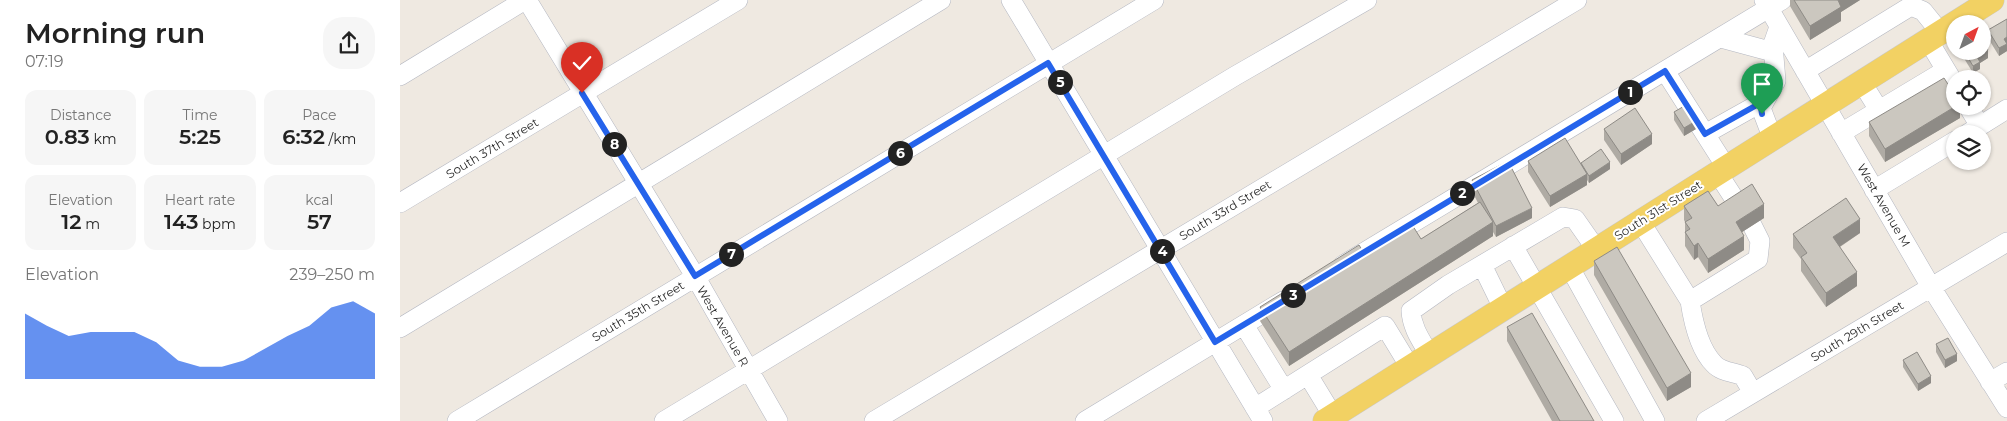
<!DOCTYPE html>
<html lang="en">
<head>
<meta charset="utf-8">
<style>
	body { margin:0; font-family:Montserrat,sans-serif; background:#f6f6f6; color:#222; height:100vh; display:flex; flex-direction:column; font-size:19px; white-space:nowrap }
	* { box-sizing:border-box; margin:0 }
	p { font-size:16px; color:#767676 }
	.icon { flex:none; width:28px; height:28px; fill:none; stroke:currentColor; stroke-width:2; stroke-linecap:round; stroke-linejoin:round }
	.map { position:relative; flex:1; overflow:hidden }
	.details { display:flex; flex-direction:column; background:#fff; width:400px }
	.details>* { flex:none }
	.needle { width:32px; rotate:41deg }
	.tools { position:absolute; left:1546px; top:15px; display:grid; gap:10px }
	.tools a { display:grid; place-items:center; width:45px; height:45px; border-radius:50%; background:#fff; box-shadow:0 1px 4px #0004; font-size:25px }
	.pin { position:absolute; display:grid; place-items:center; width:42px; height:42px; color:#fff; margin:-51px -21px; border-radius:50% 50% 50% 0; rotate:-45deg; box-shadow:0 0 5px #0007 }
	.pin .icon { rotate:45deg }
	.km { position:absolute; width:25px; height:25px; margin:-12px; border-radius:50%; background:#222; color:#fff; font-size:14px; line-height:25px; text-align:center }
	.round { display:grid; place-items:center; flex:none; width:52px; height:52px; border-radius:20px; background:#f6f6f6 }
	.head { display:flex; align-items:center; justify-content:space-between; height:85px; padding:0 25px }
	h1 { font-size:28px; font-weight:600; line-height:38px }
	.metrics { display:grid; grid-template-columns:repeat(3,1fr); gap:8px; height:85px; padding:5px 25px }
	.metrics div { display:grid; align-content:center; border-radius:12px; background:#f6f6f6; text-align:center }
	.metrics b { font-size:21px; font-weight:600 }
	.metrics small { font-size:14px; font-weight:400 }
	.metrics p { font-size:14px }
	.chart { height:140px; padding:10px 25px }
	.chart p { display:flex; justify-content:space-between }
	.chart svg { width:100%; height:90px; margin-top:5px; fill:#2563eb; opacity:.7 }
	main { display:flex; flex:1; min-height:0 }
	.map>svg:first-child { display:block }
</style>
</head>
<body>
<main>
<section class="details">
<div class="head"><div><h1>Morning run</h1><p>07:19</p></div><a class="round"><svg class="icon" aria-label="share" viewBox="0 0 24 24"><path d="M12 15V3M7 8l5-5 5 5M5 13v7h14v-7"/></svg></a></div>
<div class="metrics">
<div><p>Distance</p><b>0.83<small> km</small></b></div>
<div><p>Time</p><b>5:25</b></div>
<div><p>Pace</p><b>6:32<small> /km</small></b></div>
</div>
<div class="metrics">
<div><p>Elevation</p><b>12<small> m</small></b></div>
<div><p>Heart rate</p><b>143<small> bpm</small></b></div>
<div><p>kcal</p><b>57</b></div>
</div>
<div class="chart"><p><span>Elevation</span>239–250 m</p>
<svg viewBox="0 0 160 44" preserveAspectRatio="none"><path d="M0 44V12L10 18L20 23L30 21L40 21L50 21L60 26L70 35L80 38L90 38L100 35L110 29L120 23L130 18L140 9L150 6L160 12V44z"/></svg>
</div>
</section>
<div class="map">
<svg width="1607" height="421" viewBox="0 0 1607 421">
	<rect width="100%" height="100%" fill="#efe9e1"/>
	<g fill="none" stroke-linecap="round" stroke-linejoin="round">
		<g stroke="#b4b7c1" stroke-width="20">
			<path id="minor" d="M127 0 295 276 378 421
				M611 0 863 421
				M1364 0 1531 287 1607 408
				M1321 38 1373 52
				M1528 40 1555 85
				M1265 71 1326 167
				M1405 71 1511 6 1523 11 1540 32
				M0 76 125 0
				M1461 81 1479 110
				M1568 106 1580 126
				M1441 133 1546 70
				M1305 134 1364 101
				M1567 134 1607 109
				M1372 137 1361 108 1376 81 1373 44 1379 27
				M1317 172 1339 206
				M1474 190 1555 141
				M0 203 338 0
				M1240 221 1290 301 1358 259 1360 241 1352 225
				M1113 246 1214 421
				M943 265 1382 0
				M1082 265 1103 308
				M1169 266 1255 421
				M1290 301C1293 321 1299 349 1314 364 1321 372 1334 372 1343 376L1353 393
				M844 325 884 390
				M0 328 541 0
				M1029 354C1021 340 1012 328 1011 311L1048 285 1163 217 1175 219 1196 249
				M908 375 933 416
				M1590 382 1607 372
				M855 408 985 326 1010 367
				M57 421 754 0
				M264 421 835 76 967 0
				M474 421 1177 0
				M685 421 883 301
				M1306 421 1607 242"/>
		</g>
		<g stroke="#c9c9c9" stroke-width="25">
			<path id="major" d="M925 421 1592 0"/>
		</g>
		<use href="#minor" stroke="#fff" stroke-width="19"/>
		<use href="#major" stroke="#f2d163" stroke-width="24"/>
	</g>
	<path fill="#afaba4" d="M1390 0H1460L1441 12V21L1410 40 1390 6Z
		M1607 19V51L1599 56 1588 38V30Z
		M1562 51H1582L1588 58 1580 63V69L1573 73 1562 55Z
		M1560 106V118L1485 162 1469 136V122Z
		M1274 112 1296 129 1284 136 1274 120Z
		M1204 129 1252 144 1221 165 1204 140Z
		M1128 161 1181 164 1210 169 1189 183 1187 180V185L1150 207 1128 172Z
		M1072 180 1132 218 1096 237 1093 232V236L889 366 860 321V307L964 253 1021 239 1078 203 1072 191Z
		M1284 206H1318L1364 218 1342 232 1344 250 1308 273 1298 257 1294 260 1285 246V222L1284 220Z
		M1460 233 1440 247 1457 286 1426 307 1401 271V259L1393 248V234Z
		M1194 261 1291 387 1267 401 1194 275Z
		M1107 327 1194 421H1152L1107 341Z
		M1536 344 1557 361 1545 368 1536 352Z
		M1503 360 1531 383 1518 391 1503 367Z"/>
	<path fill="#8e8b86" d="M1438 0H1460L1441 12V21L1410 40V26Z
		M1607 37V51L1599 56V48L1604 39Z
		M1588 50V58L1580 63V69L1573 73V66L1577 57Z
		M1556 106H1560V118L1485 162V149Z
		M1296 121V129L1284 136V128Z
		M1252 134V144L1221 165V154Z
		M1210 162V169L1189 183V176Z
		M1187 174V185L1150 207V196Z
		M1364 204V218L1336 236V222Z
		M1132 208V218L1096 237V226Z
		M1460 219V233L1433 251V237Z
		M1093 222V236L889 366V352Z
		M1344 236V250L1308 273V259Z
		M1298 243V257L1294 260V246Z
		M1457 272V286L1426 307V293Z
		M1557 354V361L1545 368V360Z
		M1291 373V387L1267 401V388Z
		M1531 376V383L1518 391V384Z"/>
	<path fill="#cbc7bf" stroke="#8e8b86" d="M1394 0H1438L1441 7 1410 26Z
		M1607 19V37L1604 39 1607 44 1599 48 1588 30Z
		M1582 41 1588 50 1577 57 1580 62 1573 66 1564 51H1582Z
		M1544 78 1555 95V106H1556L1485 149 1469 122Z
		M1286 105 1296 121 1284 128 1274 112Z
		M1235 108 1252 134 1221 154 1204 129Z
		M1165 138 1187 174 1150 196 1128 161Z
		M1201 149 1210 162 1189 176 1181 163Z
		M1108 161 1132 208 1096 226 1072 180Z
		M1352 184 1364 204 1336 222 1344 236 1308 259 1298 243 1294 246 1285 232 1290 229 1285 222 1292 218 1284 206 1308 191 1318 206Z
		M1446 198 1460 219 1433 237 1457 272 1426 293 1401 257 1407 253 1393 234Z
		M1080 202 1093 222 889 352 860 307 959 245 964 253 1011 223 1021 239Z
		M1217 247 1291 373 1267 388 1194 261Z
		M1132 313 1194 421H1160L1107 327Z
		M1548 338 1557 354 1545 360 1536 344Z
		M1517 352 1531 376 1518 384 1503 360Z"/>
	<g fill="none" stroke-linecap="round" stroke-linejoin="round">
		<g stroke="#fff" stroke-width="10">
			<path id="route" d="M182 93 295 276 648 63 815 342 1265 71 1305 134 1364 101 1361 108 1362 114"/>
		</g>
		<use href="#route" stroke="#2563eb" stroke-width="6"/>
	</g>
	<g text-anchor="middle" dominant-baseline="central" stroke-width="4" stroke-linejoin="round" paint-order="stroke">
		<g font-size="12" fill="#2e2e2e" stroke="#fff">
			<text transform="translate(92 148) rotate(-31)">South 37th Street</text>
			<text transform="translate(1484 205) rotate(60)">West Avenue M</text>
			<text transform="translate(825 210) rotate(-31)">South 33rd Street</text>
			<text transform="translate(1258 210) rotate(-32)">South 31st Street</text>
			<text transform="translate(238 311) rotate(-31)">South 35th Street</text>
			<text transform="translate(323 326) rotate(60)">West Avenue R</text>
			<text transform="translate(1457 331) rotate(-31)">South 29th Street</text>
		</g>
	</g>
</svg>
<div class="tools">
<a><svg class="needle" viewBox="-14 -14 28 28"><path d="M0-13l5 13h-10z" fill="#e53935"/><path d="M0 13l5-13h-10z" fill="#767676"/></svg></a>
<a><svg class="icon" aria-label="locate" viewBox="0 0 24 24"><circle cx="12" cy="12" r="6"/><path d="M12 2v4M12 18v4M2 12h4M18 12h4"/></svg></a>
<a><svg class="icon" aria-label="layers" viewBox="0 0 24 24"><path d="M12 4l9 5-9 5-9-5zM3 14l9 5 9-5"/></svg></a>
</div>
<div class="pin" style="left:1362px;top:114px;background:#1e9e55"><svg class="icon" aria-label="arrive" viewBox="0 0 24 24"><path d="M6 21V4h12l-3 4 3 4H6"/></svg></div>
<div class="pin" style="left:182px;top:93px;background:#d93025"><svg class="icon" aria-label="check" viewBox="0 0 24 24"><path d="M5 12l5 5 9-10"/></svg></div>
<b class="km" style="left:1230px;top:92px">1</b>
<b class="km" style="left:1062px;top:193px">2</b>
<b class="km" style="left:893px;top:295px">3</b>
<b class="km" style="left:762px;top:251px">4</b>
<b class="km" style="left:660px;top:82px">5</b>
<b class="km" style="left:500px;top:153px">6</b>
<b class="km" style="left:331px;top:254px">7</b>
<b class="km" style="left:214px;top:144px">8</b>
</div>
</main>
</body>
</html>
